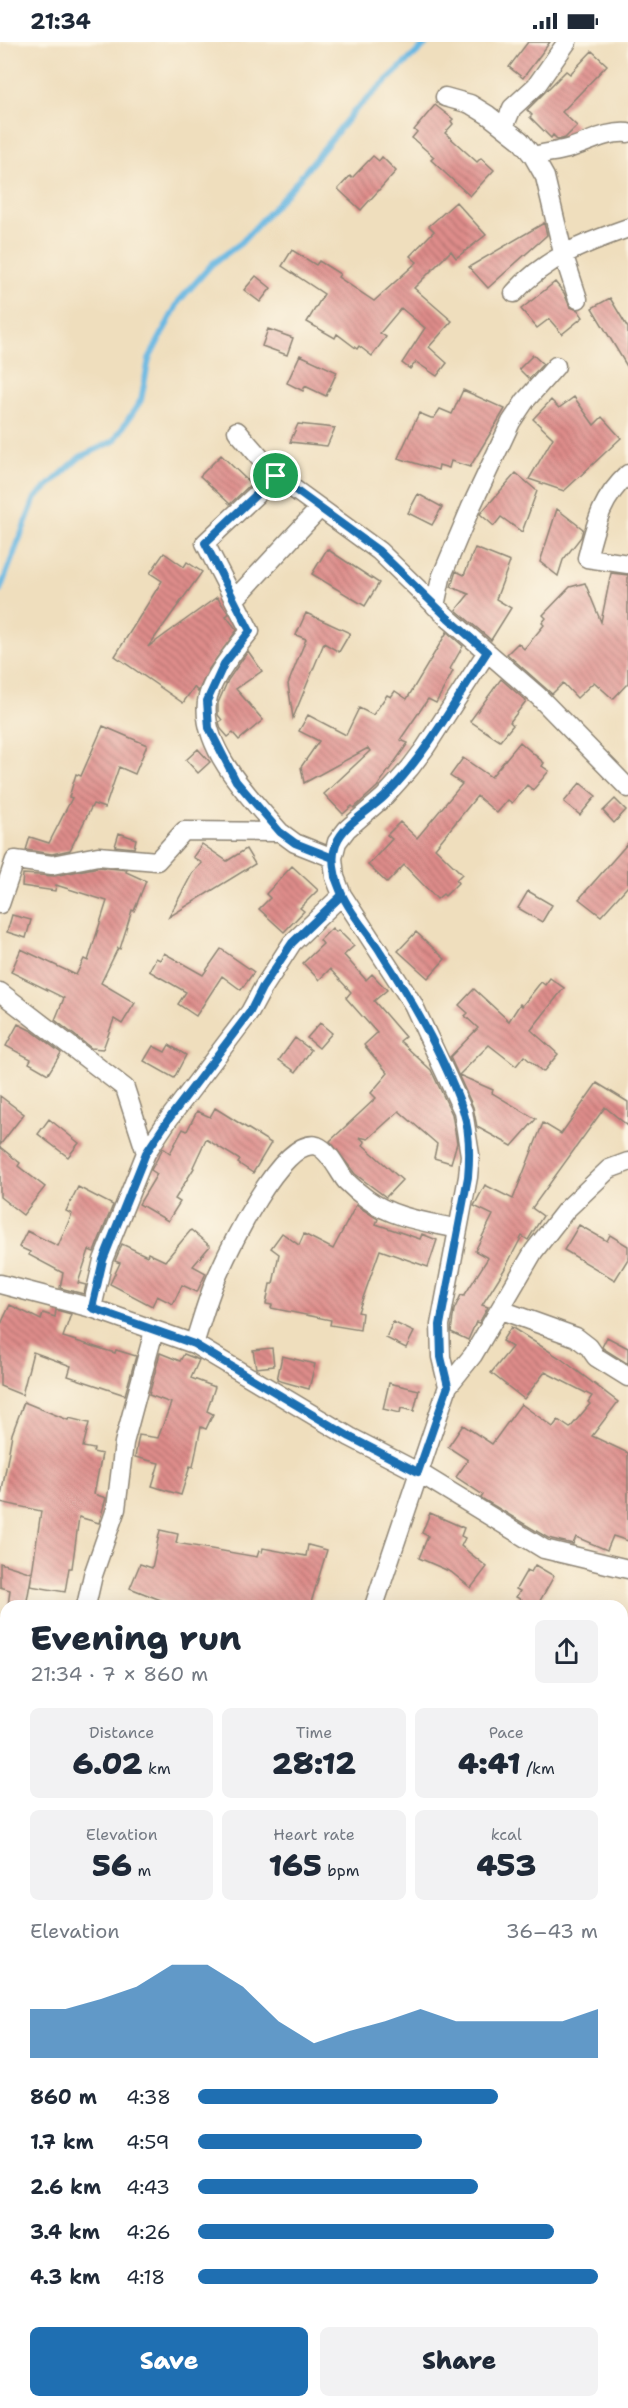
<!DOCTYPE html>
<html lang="en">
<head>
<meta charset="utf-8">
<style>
	body { margin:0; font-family:"Shantell Sans",sans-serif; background:#f2f2f3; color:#1f2937; height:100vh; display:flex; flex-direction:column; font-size:22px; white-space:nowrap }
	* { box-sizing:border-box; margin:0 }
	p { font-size:20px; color:#747a83 }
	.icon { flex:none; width:33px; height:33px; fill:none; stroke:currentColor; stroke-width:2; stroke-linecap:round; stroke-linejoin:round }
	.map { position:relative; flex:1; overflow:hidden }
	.details { position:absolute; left:0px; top:1558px; width:628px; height:808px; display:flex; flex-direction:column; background:#fff; border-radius:18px 18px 0 0; box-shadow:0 6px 24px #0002 }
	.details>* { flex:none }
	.pin { position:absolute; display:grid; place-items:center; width:51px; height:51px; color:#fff; margin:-26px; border:3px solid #fff; border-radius:50%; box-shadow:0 2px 6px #0007 }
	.round { display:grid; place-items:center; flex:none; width:63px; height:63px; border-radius:9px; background:#f2f2f3 }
	.summary { display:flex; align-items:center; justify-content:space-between; height:102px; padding:0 30px }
	h1 { font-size:33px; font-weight:800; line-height:45px }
	.stats { display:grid; grid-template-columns:repeat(3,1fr); gap:9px; height:102px; padding:6px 30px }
	.stats div { display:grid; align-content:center; border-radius:9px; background:#f2f2f3; text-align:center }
	.stats b { font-size:30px; font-weight:800 }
	.stats small { font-size:16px; font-weight:400 }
	.stats p { font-size:16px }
	.chart { height:168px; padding:12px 30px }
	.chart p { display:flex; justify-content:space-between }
	.chart svg { width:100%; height:108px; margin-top:6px; fill:#1f6fb2; opacity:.7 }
	.primary-button { display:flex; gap:12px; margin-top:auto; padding:12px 30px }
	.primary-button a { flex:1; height:69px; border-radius:9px; background:#1f6fb2; color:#fff; font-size:24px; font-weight:800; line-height:69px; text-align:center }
	.primary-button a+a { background:#f2f2f3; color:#1f2937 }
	ul { padding:0 30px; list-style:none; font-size:20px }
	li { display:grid; grid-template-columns:96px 72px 1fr; align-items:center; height:45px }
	li i { height:15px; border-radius:8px; background:#1f6fb2 }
	.status { display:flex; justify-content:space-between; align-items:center; height:42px; padding:0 30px; background:#fff; direction:ltr }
	.status svg { height:16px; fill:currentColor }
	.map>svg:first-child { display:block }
</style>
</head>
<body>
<div class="status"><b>21:34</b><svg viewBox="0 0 49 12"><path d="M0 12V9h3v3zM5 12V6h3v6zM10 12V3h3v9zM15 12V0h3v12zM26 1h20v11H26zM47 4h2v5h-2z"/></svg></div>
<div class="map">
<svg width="628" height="2366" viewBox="0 0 628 2366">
	<defs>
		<pattern id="building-back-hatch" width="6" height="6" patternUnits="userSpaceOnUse" patternTransform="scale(1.5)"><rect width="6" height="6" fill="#de8c8a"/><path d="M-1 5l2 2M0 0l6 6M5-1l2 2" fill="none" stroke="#b47371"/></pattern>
	</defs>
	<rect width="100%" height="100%" fill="#fcf5e5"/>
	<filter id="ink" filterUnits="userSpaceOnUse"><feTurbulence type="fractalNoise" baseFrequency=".0167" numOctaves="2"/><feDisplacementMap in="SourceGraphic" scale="12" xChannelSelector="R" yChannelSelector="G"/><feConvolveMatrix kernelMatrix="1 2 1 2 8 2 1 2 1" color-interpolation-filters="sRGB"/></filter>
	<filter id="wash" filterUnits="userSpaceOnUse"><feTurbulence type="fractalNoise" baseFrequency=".008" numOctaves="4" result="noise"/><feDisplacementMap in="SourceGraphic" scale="24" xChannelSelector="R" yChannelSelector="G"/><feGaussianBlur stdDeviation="1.35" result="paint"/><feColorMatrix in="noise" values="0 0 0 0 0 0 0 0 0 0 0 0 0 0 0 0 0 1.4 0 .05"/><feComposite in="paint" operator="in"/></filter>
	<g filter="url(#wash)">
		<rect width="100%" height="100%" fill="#efdebd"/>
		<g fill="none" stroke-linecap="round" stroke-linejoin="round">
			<path stroke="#68b7e2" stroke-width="6" d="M0 548 35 456 80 415 114 399 141 358 149 317 179 259 212 222 241 201 294 143 355 68 428 0
				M0 2365V2366"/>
		</g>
		<g id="blocks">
			<path fill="url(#building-back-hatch)" d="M528 0H550L523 36 509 25Z
				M592 9 607 23 562 70 577 84 565 96 558 98 553 93 551 96 530 75 532 73 527 68 566 29 570 32Z
				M435 63 453 77 451 79 453 82 445 91 477 120 481 116 494 128 470 154 431 118 434 115 412 96 417 90 414 88Z
				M373 114 379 119 382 115 396 129 361 168 338 147 350 134 352 136Z
				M456 160 486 193 456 216 451 209 414 246 452 279 429 305 447 321 437 334 416 320 410 327 402 321 425 286 401 266 380 291 386 295 372 314 359 304 357 307 337 292 335 296 307 280 324 252 282 224 292 208 316 223 319 219 340 232 338 235 374 259 417 220 410 214 434 189 429 184Z
				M544 181 547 193 488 246 469 225Z
				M256 234 271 246 260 260 244 248Z
				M555 240 564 251 570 265 578 268 583 275 562 292 549 277 537 286 521 267Z
				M610 256 628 286V326L592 266Z
				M268 287 293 296 287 313 262 304Z
				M300 313 337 330 326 354 305 344 303 349 287 341Z
				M533 313 543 322 529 337 519 327Z
				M463 348 505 367 470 425 451 419 449 426 439 423 438 428 398 416 419 371 431 376H434L440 367 452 372Z
				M574 355 594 383 602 375 621 396 564 449 529 437 553 396 533 377 551 358 559 366Z
				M298 382 335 386 327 404 290 400Z
				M221 413 251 442 230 462 200 434Z
				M516 431 537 449 522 490 501 475 494 484 480 472Z
				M418 452 442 465 432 483 408 471Z
				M557 467 583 487 581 495 563 518 558 534 540 520Z
				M475 506 510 520 496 557 511 566 491 598 456 568 469 552 451 545 456 529 464 533Z
				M327 507 379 541 365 564 312 532Z
				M164 511 184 525 187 520 202 530 148 605 217 555 229 572 226 574 237 588 209 627 198 650 194 645 183 661 115 614 162 539 150 531Z
				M611 531 628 533V641L613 657 594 640 577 656 563 641 552 652 507 612 518 601 524 607 544 583 542 581 546 576 543 573 570 545 585 541 601 580Z
				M306 571 350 591 339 610 324 601 293 676 288 642 306 597 296 593Z
				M447 590 463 604 450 627 453 629 436 661 428 657 400 698 408 701 377 745 354 766 352 764 343 772 324 752 370 709 368 706 304 741 301 725 319 699 299 689 308 673 346 693 359 666 373 673 387 653 391 655 395 649 407 657Z
				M248 609 262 629 236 647 263 678 239 698 233 691 228 695 221 687 219 680 222 678 218 673V661L228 638Z
				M501 637 526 659 510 680 513 683 500 699 470 679Z
				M103 684 147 703 135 732 119 725 105 766 93 762 70 808 52 812 26 808 30 795 49 801 72 756 69 755 76 732 81 734Z
				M520 700 544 721 542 724 549 729 533 748 527 743 512 761 508 758 497 771 477 754 435 806 462 832 456 838 458 841 445 854 443 852 437 857 404 823 387 841 368 823 392 797 387 793 400 780 417 796 462 742 450 734 463 716 491 735Z
				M198 707 210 720 198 731 186 718Z
				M580 741 596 754 580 773 564 760Z
				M615 757 626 768 614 781 603 769Z
				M119 791 136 797 134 806 115 804Z
				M628 801V844L601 874 579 857Z
				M202 802 227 819 246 807 255 822 169 875 193 830 202 821 193 815Z
				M292 824 318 848 300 866 304 869 284 890 259 867 270 856 266 852Z
				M99 825 127 828 126 830 146 839 134 869 132 868 120 907 118 906 101 941 135 961 122 982 114 977 103 1007 91 1006 55 978 64 956 11 930 21 907 76 933 84 917 88 919 107 859 56 843 55 849 22 844 23 832 54 834Z
				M528 849 552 863 542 880 518 866Z
				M12 873 31 878 26 896 7 890Z
				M332 886 336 890 338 888 354 904 344 913 366 938 372 932 387 948 374 959 405 995 400 999 431 1028 452 1072 457 1101 451 1121 434 1116 437 1102 399 1069 368 1097 359 1095 365 1100 363 1103 402 1138 386 1155 355 1132 330 1099 376 1056 371 1051 388 1031 364 1003 377 991 346 956 351 950 330 927 319 938 303 921 323 902 320 898Z
				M416 890 445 917 428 936 398 909Z
				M221 907 254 930 241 948 222 934 196 974 178 962 186 950 149 929 156 916 160 918 164 911 203 933Z
				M550 936 564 946 531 988 558 1012 543 1030 524 1014 516 1024 489 1003 459 1033 493 1048 492 1051 536 1077 512 1104 477 1085 473 1065 450 1015 478 986 465 974 468 971 459 963 474 947 509 979 520 962 522 964 541 940 545 943Z
				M320 981 332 991 319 1006 307 996Z
				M18 982 32 989 61 1011 48 1032 29 1021 31 1017 6 1004Z
				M295 996 311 1008 296 1030 279 1018Z
				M169 1003 186 1013 174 1036 144 1019 153 1004 165 1010Z
				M597 1041 628 1060V1084L605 1065 532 1166 543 1174 528 1198 522 1194 504 1228 482 1263 488 1265 479 1281 476 1280 468 1298 451 1290 454 1268 461 1253 464 1254 488 1216 475 1209 493 1173 474 1164 485 1143 513 1157 543 1081 561 1092Z
				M0 1054 24 1072 0 1103Z
				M215 1066 271 1101 253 1131 238 1121 240 1118 206 1097 193 1125 194 1126 175 1157 180 1160 168 1179 139 1162 157 1132 151 1128 163 1106 170 1111 183 1087 187 1089 197 1069 210 1075Z
				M49 1077 79 1101 68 1115 38 1092Z
				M0 1105 20 1121 18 1124 45 1145 23 1173 0 1155Z
				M78 1145 113 1163 94 1210 89 1208 78 1241 86 1243 84 1252 60 1246 63 1231 29 1213 30 1210 19 1205 27 1189 58 1204 72 1172 66 1169Z
				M356 1163 378 1177 376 1182 420 1197 422 1192 437 1198 428 1225 380 1208 358 1270 362 1271 360 1288 330 1283 331 1278 271 1266 272 1263 266 1262 270 1242H273L279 1212 271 1206 282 1191 299 1203 304 1192 333 1207Z
				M579 1183 607 1199 610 1193 628 1204V1217L615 1238 564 1208Z
				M191 1188 210 1204 193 1224 206 1231 197 1250 182 1243 173 1262 157 1254 152 1264 110 1242 120 1221 115 1219 122 1202 147 1214 148 1211 165 1219Z
				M10 1263 41 1278 43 1271 55 1275 56 1268 71 1272 63 1295 115 1311 116 1308 136 1314 125 1353 68 1334 71 1324 33 1310 22 1353 0 1344V1284Z
				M393 1280 414 1290 406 1306 386 1296Z
				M511 1285 560 1316 618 1360 592 1394 628 1411V1499L613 1494 607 1508 576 1495 573 1502 548 1496 481 1456 483 1453 456 1435 468 1418 448 1405 463 1383 492 1402 521 1362 553 1385 558 1378 570 1386 590 1362 588 1360 592 1354 545 1330 524 1357 491 1331 512 1305 502 1299Z
				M607 1295 628 1306V1322L604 1307 602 1305Z
				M272 1306 274 1324 256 1326 253 1308Z
				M160 1311 180 1319 184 1312 199 1318 191 1336 215 1345 207 1369 213 1372 206 1387 201 1385 193 1425 190 1424 181 1453 152 1444 159 1421 135 1415 139 1393 158 1396 171 1361 149 1353Z
				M282 1314 315 1322 309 1347 277 1338Z
				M389 1341 419 1348 414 1369 401 1366 400 1371 383 1367Z
				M24 1360 68 1378 69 1376 89 1381 83 1405 94 1407 93 1410 102 1412 94 1452 106 1456 99 1481 79 1475 72 1526H69L65 1550 30 1544 32 1531 26 1564H8L10 1548 0 1545V1521L32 1531 41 1469 0 1460 12 1392Z
				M430 1471 464 1486 461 1494 465 1496 461 1504 487 1525 471 1546 451 1530 419 1516 428 1494 422 1491Z
				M160 1488 178 1492 176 1501 257 1515 259 1509 262 1510 263 1506 306 1514 308 1503 327 1508 310 1564H176L130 1546 140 1522 152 1526Z
				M535 1523 554 1534 537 1564H532L516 1555 520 1549 516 1547 527 1528 531 1530Z"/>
		</g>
	</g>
	<g filter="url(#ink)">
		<use href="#blocks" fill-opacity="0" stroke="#8d8474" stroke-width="1.5"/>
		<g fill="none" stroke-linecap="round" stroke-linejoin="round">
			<g stroke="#8d8474" stroke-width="21">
				<path id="minor" d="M445 55 470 62 488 73 520 98 533 114 545 135 563 211 578 257
					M504 85 512 66 536 44 567 0
					M533 114C544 111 556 110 567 107 588 101 606 89 628 91
					M514 251C545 216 585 201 628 186
					M237 389 276 434 379 509 448 576 538 654 628 746
					M628 432C601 457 596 481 587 516L628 522
					M276 434 205 501 250 589C237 605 209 639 207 660 201 707 252 758 280 790
					M235 557 319 467
					M435 564 441 536 471 465 511 380 525 359 556 324
					M0 862 15 818 52 823 98 814 157 819 184 789 280 790 295 801 333 816
					M0 950 125 1046 146 1111
					M0 1242 92 1266 194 1302 350 1395 418 1430 544 1507 628 1527
					M92 1266 103 1218 146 1111 168 1078 250 970 263 946 292 901 342 853
					M501 1268 576 1295 589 1305 596 1315 628 1335
					M194 1302C201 1281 207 1258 216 1237 227 1212 282 1093 317 1104 330 1109 338 1129 346 1139 352 1145 360 1152 367 1157 393 1176 427 1180 458 1187
					M448 1344 441 1315 440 1283 468 1135 470 1113 463 1069 413 962 342 853 335 835 333 816 337 800 347 787 384 755 410 726 425 706 487 610
					M86 1564 93 1533 116 1467 124 1401 154 1289
					M374 1564 448 1344 473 1313 534 1209 566 1168 609 1127 628 1120
					M0 1658 6 1659
					M373 2361 375 2366
					M134 2366 135 2361"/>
			</g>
			<use href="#minor" stroke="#fff" stroke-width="18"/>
		</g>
	</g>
	<g fill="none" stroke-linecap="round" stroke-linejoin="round" filter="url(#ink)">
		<g stroke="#fff" stroke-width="12">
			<path id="route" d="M276 434 205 501 250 589 224 622 207 659 209 686 236 739 280 790 295 801 333 816 335 835 342 853 292 901 262 946 250 970 168 1078 146 1111 103 1218 92 1266 194 1302 350 1395 418 1430 448 1344 441 1315 440 1283 468 1135C470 1113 470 1089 463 1068 443 1012 413 960 381 911 369 891 350 872 341 850 335 835 330 818 336 802 344 781 370 769 385 754 427 712 455 659 487 610L448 576 379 509 276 434"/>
		</g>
		<use href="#route" stroke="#1f6fb2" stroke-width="8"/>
	</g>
</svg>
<div class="pin" style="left:276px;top:434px;background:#1e9e55"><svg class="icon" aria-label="arrive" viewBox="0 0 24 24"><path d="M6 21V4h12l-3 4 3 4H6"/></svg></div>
<section class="details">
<div class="summary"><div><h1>Evening run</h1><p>21:34 · 7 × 860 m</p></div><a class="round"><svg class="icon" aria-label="share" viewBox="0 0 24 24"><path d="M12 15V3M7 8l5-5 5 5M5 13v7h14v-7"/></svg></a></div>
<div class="stats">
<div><p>Distance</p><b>6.02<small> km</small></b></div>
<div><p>Time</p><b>28:12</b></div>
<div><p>Pace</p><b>4:41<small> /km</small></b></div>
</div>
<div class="stats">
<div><p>Elevation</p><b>56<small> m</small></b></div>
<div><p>Heart rate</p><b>165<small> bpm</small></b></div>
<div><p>kcal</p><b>453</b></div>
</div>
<div class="chart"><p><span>Elevation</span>36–43 m</p>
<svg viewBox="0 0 160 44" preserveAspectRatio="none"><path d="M0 44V24L10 24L20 20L30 15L40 6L50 6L60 15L70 29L80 38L90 33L100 29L110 24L120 29L130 29L140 29L150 29L160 24V44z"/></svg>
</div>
<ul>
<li><b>860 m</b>4:38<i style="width:75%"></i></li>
<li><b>1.7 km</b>4:59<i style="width:56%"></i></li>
<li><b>2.6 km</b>4:43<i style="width:70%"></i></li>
<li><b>3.4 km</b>4:26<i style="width:89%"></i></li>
<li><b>4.3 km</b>4:18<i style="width:100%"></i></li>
</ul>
<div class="primary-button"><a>Save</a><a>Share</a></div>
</section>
</div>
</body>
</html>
